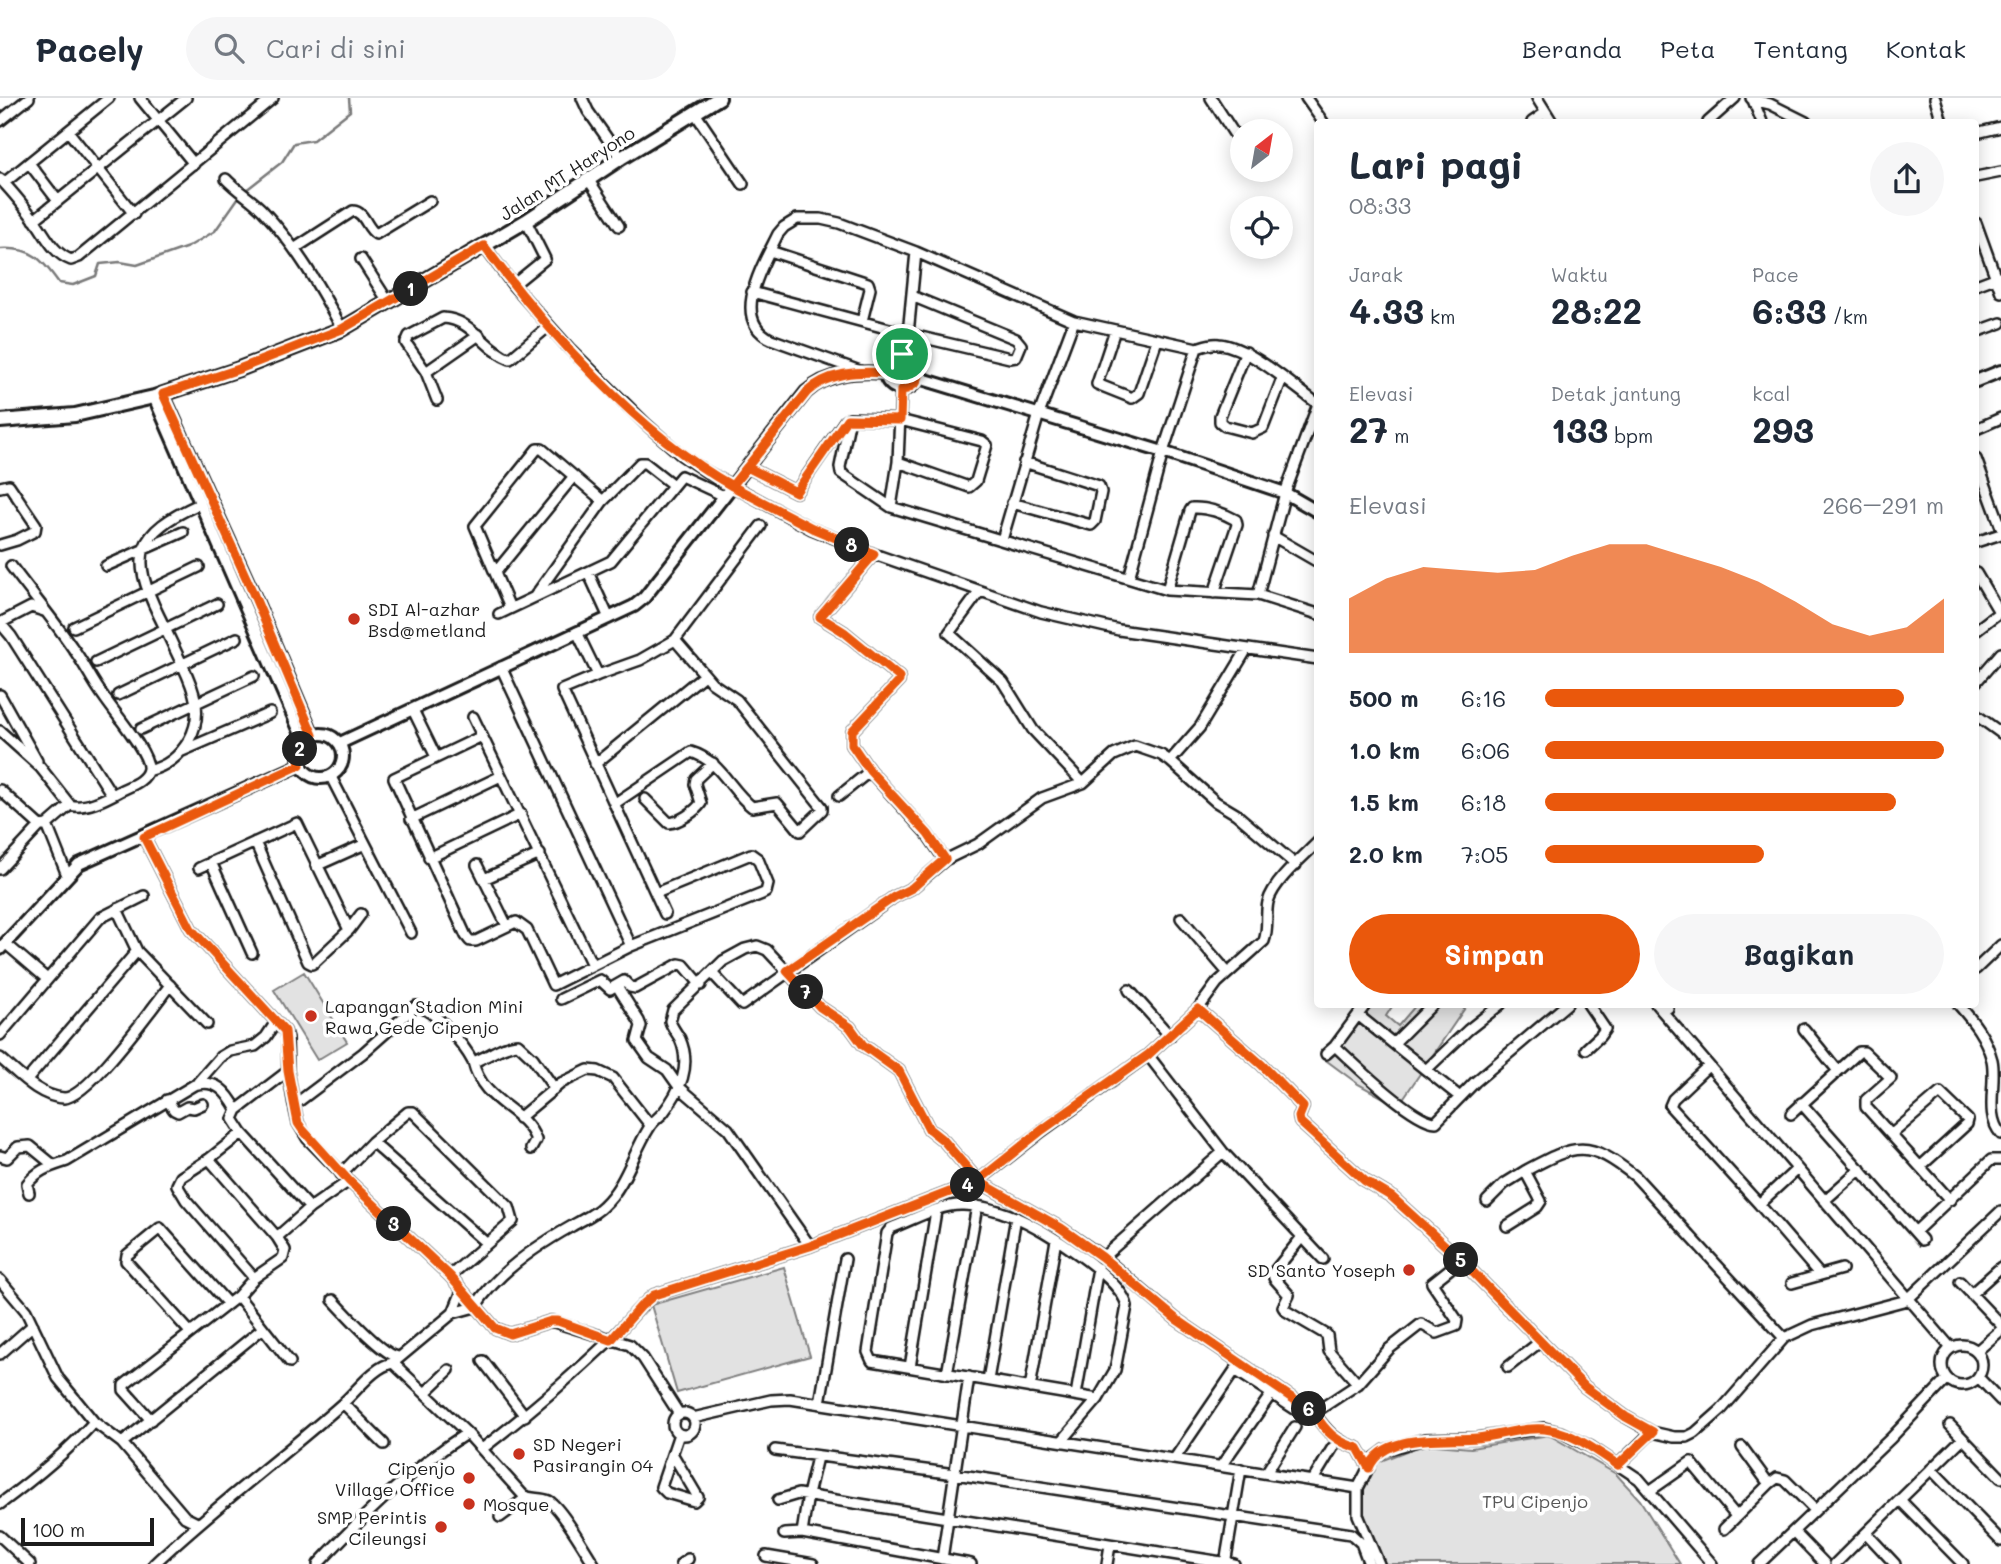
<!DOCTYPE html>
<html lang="id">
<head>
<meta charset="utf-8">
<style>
	body { margin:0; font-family:Mali,sans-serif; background:#f6f6f7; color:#1f2937; height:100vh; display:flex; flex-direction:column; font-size:26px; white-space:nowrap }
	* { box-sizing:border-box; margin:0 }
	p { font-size:23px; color:#747a83 }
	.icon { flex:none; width:38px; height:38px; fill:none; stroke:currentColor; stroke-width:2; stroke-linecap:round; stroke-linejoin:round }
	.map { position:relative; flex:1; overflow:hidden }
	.details { position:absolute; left:1314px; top:21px; width:665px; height:889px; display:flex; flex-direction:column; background:#fff; border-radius:7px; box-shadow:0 4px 18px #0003 }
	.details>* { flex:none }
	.needle { width:46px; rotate:31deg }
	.tools { position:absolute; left:1230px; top:21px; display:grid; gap:14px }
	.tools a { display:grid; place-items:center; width:63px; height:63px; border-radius:50%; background:#fff; box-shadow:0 4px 18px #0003; font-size:35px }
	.scale { position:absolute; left:21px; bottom:18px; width:133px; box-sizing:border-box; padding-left:7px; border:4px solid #1c1c1c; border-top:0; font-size:19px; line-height:24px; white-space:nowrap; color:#1c1c1c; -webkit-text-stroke:5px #fff; paint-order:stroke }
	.pin { position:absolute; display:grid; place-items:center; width:60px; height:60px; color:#fff; margin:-30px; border:4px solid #fff; border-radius:50%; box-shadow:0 2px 7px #0007 }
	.km { position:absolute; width:35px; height:35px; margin:-18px; border-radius:50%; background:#222; color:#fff; font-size:19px; line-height:35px; text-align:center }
	.round { display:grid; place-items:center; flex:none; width:74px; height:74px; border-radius:37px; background:#f6f6f7 }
	.head { display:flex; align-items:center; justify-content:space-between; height:119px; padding:0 35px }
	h1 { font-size:38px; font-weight:700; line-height:52px }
	.figures { display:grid; grid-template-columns:repeat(3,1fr); gap:10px; height:119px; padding:7px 35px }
	.figures div { display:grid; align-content:center }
	.figures b { font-size:35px; font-weight:700 }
	.figures small { font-size:19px; font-weight:400 }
	.figures p { font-size:19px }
	.chart { height:196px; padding:14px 35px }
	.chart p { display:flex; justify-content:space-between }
	.chart svg { width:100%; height:126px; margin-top:7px; fill:#ea580c; opacity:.7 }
	.cta { display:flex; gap:14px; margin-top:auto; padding:14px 35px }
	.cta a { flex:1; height:80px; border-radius:42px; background:#ea580c; color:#fff; font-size:28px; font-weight:700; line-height:80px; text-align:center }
	.cta a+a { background:#f6f6f7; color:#1f2937 }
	ul { padding:0 35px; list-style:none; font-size:23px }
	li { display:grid; grid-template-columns:112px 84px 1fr; align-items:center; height:52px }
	li i { height:18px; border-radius:9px; background:#ea580c }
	header { display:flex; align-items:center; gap:42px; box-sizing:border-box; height:98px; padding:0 35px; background:#fff; border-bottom:2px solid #e0e1e3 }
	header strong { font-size:33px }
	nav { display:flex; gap:38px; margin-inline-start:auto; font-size:24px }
	.search { width:490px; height:63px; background:#f6f6f7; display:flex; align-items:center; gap:18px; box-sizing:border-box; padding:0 24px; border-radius:38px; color:#747a83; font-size:26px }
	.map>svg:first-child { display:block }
</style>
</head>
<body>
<header>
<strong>Pacely</strong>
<div class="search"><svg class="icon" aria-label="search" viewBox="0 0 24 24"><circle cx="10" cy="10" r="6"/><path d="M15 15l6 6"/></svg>Cari di sini</div>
<nav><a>Beranda</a><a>Peta</a><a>Tentang</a><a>Kontak</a></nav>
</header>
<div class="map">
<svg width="2001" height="1466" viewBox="0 0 2001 1466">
	<rect width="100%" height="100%" fill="#fff"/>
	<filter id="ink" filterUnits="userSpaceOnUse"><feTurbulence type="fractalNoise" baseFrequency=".0143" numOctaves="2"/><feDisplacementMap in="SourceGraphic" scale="14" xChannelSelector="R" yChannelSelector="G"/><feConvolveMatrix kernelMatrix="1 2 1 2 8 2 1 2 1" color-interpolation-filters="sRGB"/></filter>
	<g filter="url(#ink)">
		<path fill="#e2e2e2" stroke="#7f7f7f" stroke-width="2" d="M304 874 347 944 317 962 274 892Z
			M1365 907H1393L1386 918 1398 928 1416 907H1467L1398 1008 1358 986 1323 960Z
			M784 1169 810 1258 677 1295 651 1207Z
			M1549 1337 1616 1376 1640 1402 1680 1466H1382L1374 1450 1363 1412 1365 1369 1424 1346 1471 1350Z"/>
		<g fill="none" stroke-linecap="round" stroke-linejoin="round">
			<path stroke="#7a7a7a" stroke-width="2.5" d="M0 151C32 149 42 161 59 185L73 187 96 178 100 166 120 164 137 167 188 149 215 133 241 96 282 64 294 45 313 42 350 13 349 0"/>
			<g stroke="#1c1c1c" stroke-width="14">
				<path id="minor" d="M140 0 194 66
					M582 0 588 13 621 60
					M1211 0 1242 48
					M1306 0 1323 24
					M1537 0 1552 24
					M1751 0 1753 2 1770 6 1806 24
					M1935 0 1942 24
					M1753 2 1762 24
					M695 15 743 86
					M0 23 29 0
					M1532 24 1545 15
					M1708 24 1735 0
					M68 33 134 116
					M1976 35 2001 29
					M29 65 58 103
					M1976 79 2001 74
					M0 81C12 93 23 107 33 120 45 135 52 155 71 162L79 159 273 0
					M226 81C237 93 252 101 263 113 296 148 320 189 342 231
					M588 81 619 128
					M4 85 109 0
					M34 122 186 0
					M1976 125 2001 194
					M484 148 513 187 569 250 646 326 681 357 705 373 812 431 874 456 1041 514 1119 532 1318 561
					M294 151 353 113C365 114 366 130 376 136L430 103
					M770 153 868 185 870 191 862 223
					M361 161 389 205
					M513 187 545 161 526 123
					M1976 187 2000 178
					M752 194 908 236 1010 260 1016 259 1021 247 1016 241 912 198
					M1115 232 1097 286 1132 300 1139 295 1157 242
					M1976 234 2001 225
					M1246 254 1220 318V324L1225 328 1252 335 1263 330 1282 281
					M902 256 908 236 916 154
					M860 273 771 241C729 221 764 165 778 136L784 129 797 121H821L839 125 916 154 1074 223 1197 250C1204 248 1211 245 1219 246 1248 248 1293 288 1318 306
					M426 274 479 237
					M437 302 426 274 406 245 409 238 443 220C472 221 485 252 510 261L549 228
					M850 320 840 369 841 375 891 409 1167 492 1258 497 1318 516
					M1976 331 2001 320
					M1976 361 2001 429
					M747 369 796 394 845 323 850 320 900 322 982 343 987 347 976 383 969 389 898 364
					M0 389 9 387 36 427 35 433 17 442 0 447
					M1012 405 1091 427 1095 423 1101 394 1099 388 1024 364
					M891 409 898 364 901 292
					M1273 438 1318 464
					M1002 442 1039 316 1074 223
					M1976 444 2001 436
					M874 456 820 519 844 534 899 579V583L852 633V647L870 673 927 736 945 762
					M106 468 183 434
					M588 474 609 520
					M495 475 574 378
					M1976 475 1999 514
					M1129 480 1163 354 1197 250
					M1167 492 1190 413 1192 410C1206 409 1224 415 1236 422L1237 427 1214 495
					M980 493 949 535 1003 584 1033 632 1083 685
					M1258 497 1285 395 1318 306
					M535 498 603 403 640 365H645L673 387
					M510 510 475 428 537 351H542L603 403
					M44 513 31 509 0 525 11 538 112 697
					M499 516 611 463 681 378 724 398
					M74 529 199 469
					M1976 532 2001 513
					M577 534 598 577 640 562 675 542 761 428
					M96 564 217 506
					M501 569 631 848
					M598 577 562 592 665 816
					M1976 584 2001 555
					M0 597 37 663
					M118 597 237 540
					M413 612 436 659
					M1976 617 2001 635
					M473 619 592 867
					M141 631 254 578
					M0 633 40 669 70 707
					M482 638 394 680 466 838 470 843H476L516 824 527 832 553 887 631 848 762 796 766 794 768 786 758 761 751 756 656 795
					M182 653 270 615
					M1170 663 1200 629 1247 551
					M595 666 704 577
					M148 673C167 668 179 659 189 642 204 616 194 591 182 566 174 550 167 534 159 518 129 457 136 435 199 406
					M331 679 411 835
					M0 692 40 728
					M839 698 870 673
					M645 701 669 725C679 724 695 714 701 705L695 686 696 681 713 665
					M614 706 691 654C721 663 729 691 752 709L777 705 800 733 822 712V709L737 602 712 585 675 542
					M411 721 501 678
					M47 727 67 777
					M144 739 191 831 285 933 287 940 288 973 294 1007 298 1025 307 1040 349 1083 450 1178 495 1230 510 1236 551 1223 630 1247 643 1260 679 1316
					M255 744 308 864 312 866 316 863 349 832 361 816
					M429 760 521 716
					M211 764 252 855
					M477 767 507 828
					M316 768 365 746
					M199 770 297 725 349 832
					M0 771 40 728 47 727 70 707C85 712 107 700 120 693 130 688 146 683 148 671 150 655 113 613 104 599 92 583 84 565 72 549 53 521 31 495 11 468
					M484 781 540 756
					M117 811 137 853 207 926
					M1181 820 1228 875
					M5 845 47 881
					M1976 871 2001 847
					M712 875 742 907 894 799 912 790 945 762 978 746 1042 700 1083 685 1114 657 1135 648 1161 657 1170 663 1216 704 1236 716 1296 767
					M617 888 639 923 641 928 637 943 649 960 667 972 679 989 728 1031 810 1148
					M1129 892 1170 938
					M561 901 600 882 610 891 624 883 630 889 635 890 679 866 684 867 701 887
					M1656 906 1951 1250
					M1665 906 1668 910
					M1958 906C1973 923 1986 939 1992 962 1997 985 1984 1017 2001 1036
					M1198 911 1262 967 1303 1009 1299 1019 1300 1024 1365 1083 1392 1099 1461 1162
					M1358 917 1426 972
					M1804 931 1838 973
					M0 937 100 820 144 798
					M1394 945 1433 906
					M1335 948C1353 965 1414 1024 1436 1024L1475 984 1567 906
					M1586 951 1600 938 1605 931 1588 906
					M1326 956 1335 948 1366 906
					M1148 957 1223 1054 1323 1161
					M0 960C18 975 39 999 64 1000 88 1000 153 909 170 887
					M473 964C483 1006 524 1009 536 1042L531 1051
					M1708 968 1673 1001 1670 1008 1759 1106 1820 1177
					M288 973 237 1012 233 1021 242 1035 310 1110
					M27 982 137 853
					M198 984 220 959 230 953 255 948 266 939 276 924
					M1460 999 1426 972 1468 932 1501 906
					M167 1002 174 1012 178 1014 187 1009 194 1010 203 1006
					M1801 1005 1922 1142
					M294 1007 363 955 416 908C435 911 464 947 473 964 487 959 505 946 518 946L533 960 554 990
					M1791 1016 1859 954H1864L1891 980 1866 1002V1009L1950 1102
					M519 1020 561 985 588 972 598 973 613 980 650 1027
					M242 1035 209 1061 181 1079 177 1087 186 1102 254 1180
					M1892 1036 1940 995 1968 1022 1967 1026 1921 1068
					M372 1044 408 1014H413L509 1109 513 1123 450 1178
					M0 1058 7 1060 18 1049 30 1048 52 1066
					M209 1061 277 1139
					M341 1076 372 1044 486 1145
					M29 1095 27 1086C39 1071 49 1069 67 1063L194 987C216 980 227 994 237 1012
					M1487 1103 1504 1086 1525 1073
					M1824 1103 1860 1071
					M1759 1106 1796 1072
					M1507 1128 1537 1109 1541 1103 1525 1073C1577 1045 1588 1041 1636 1079L1784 1240
					M1915 1134 1991 1062H2001
					M1302 1139 1273 1175 1274 1180 1289 1197 1283 1209 1286 1213 1327 1237 1329 1253 1358 1286
					M1103 1159 1223 1054
					M0 1182 26 1213 58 1280 94 1324 122 1345 185 1419 197 1425
					M1960 1184 2001 1227
					M1792 1185 1842 1171
					M1971 1196 2001 1169
					M238 1198 290 1264
					M333 1202C345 1215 383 1257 398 1259
					M453 1215 475 1209C497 1175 536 1148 572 1128 583 1121 594 1117 603 1108 626 1087 633 1055 649 1030 652 1024 658 1020 663 1015 680 993 692 968 680 941 677 935 672 930 670 923L673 912 723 863 745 851 757 848 767 852 820 909 850 929 863 947 899 973 929 1031 944 1043 978 1083 1061 1130 1103 1159 1176 1221 1314 1315C1326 1333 1336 1344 1358 1350L1369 1370
					M190 1234 126 1163 127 1157 160 1130 228 1206
					M1942 1267a20 20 0 1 1 40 0a20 20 0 1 1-40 0Z
					M1977 1253 2001 1232
					M0 1256 33 1227
					M483 1263 525 1318
					M393 1265 453 1215 462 1193
					M910 1269 936 1113
					M1508 1269 1541 1243
					M947 1276 977 1108
					M1978 1279 2001 1303
					M988 1282 1016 1119
					M1030 1290 1056 1142
					M426 1294 449 1272
					M1076 1297 1098 1170
					M343 1305 384 1346
					M820 1305 845 1161
					M673 1326a11 11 0 1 1 22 0a11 11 0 1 1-22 0Z
					M1314 1315 1358 1286 1389 1251 1421 1226 1437 1235 1456 1228 1457 1222 1432 1185 1461 1162 1585 1289 1626 1319 1652 1334 1674 1339H1687L1695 1335 1721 1312 1784 1240 1812 1227 1907 1202 2001 1113
					M693 1320 771 1302 790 1301 1358 1390
					M151 1322 124 1292V1287L238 1198 254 1180 283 1160 285 1152 277 1139 310 1110 349 1083
					M1950 1327 2001 1380
					M1062 1343 1098 1301 1115 1272 1127 1208C1121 1179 1043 1130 1015 1119 1000 1113 979 1107 963 1107 939 1106 913 1122 891 1130L887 1135 868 1254 872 1263 1098 1301
					M122 1345 262 1231
					M1742 1349 1769 1386
					M482 1351C526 1317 569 1281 609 1243 625 1228 637 1210 654 1197L810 1148 978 1083 1042 1033 1148 957 1198 911 1217 885 1264 843C1269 830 1265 817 1268 804 1273 784 1303 759 1318 744
					M775 1352 955 1376 1351 1436 1361 1445 1369 1466
					M673 1357 698 1399 694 1403 667 1395 661 1389 679 1336
					M1175 1360 1235 1272 1307 1319
					M1618 1367 1652 1334
					M1221 1368 1272 1295
					M1931 1371 2001 1443
					M1266 1375 1295 1329
					M1313 1382 1333 1349
					M1651 1392 1691 1364 1736 1418
					M778 1402 798 1396 1234 1466
					M1900 1402 1963 1466
					M0 1406C34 1381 66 1355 94 1324
					M500 1419 526 1400
					M1724 1431 1769 1386 1777 1380 1785 1382 1815 1412
					M1794 1434 1825 1466
					M802 1435 808 1397 817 1359
					M784 1436 802 1435 971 1466
					M0 1438 30 1466
					M766 1458 813 1466
					M942 1461 969 1279
					M154 1466C214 1409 281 1360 343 1305 357 1293 374 1268 393 1265L467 1335 523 1397C531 1402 540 1399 549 1403 561 1410 585 1452 594 1466
					M318 1466C363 1418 412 1370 467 1335
					M681 1466 688 1461
					M1107 1466 1110 1447
					M1225 1466 1241 1371
					M1379 1466 1358 1417V1390L1373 1361 1385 1352 1425 1341 1477 1340 1544 1330 1563 1335 1591 1349 1639 1381 1712 1466
					M1759 1466 1891 1340 1947 1281
					M1835 1466 1866 1435
					M1895 1466 1866 1435 1962 1341"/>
			</g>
			<g stroke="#1c1c1c" stroke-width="16">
				<path id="tertiary" d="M885 274a17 17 0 1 1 34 0a17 17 0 1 1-34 0Z
					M919 280 1163 354 1285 395 1318 414
					M1976 283 2001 273
					M163 296 253 495 313 637
					M154 299 304 643
					M299 658a22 22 0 1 1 44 0a22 22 0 1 1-44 0Z
					M340 645 634 508 644 500 806 294C828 274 858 273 885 275
					M0 851 79 766 300 667"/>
			</g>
			<g stroke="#1c1c1c" stroke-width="18">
				<path id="secondary" d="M0 323 75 317 154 299 239 271 342 231 526 123 621 60 719 0"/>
			</g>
			<use href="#minor" stroke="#fff" stroke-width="9"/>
			<use href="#tertiary" stroke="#fff" stroke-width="10"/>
			<use href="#secondary" stroke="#fff" stroke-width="12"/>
		</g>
	</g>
	<g fill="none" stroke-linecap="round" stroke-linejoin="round" filter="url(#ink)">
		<g stroke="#fff" stroke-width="14">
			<path id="route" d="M902 256 889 262 885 275C858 273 828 274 807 294L732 388C638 335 548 234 484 148L342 231 239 271 163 296 253 495 313 637C301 645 297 652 300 667L144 739 191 831 285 933 288 973 298 1025 302 1031 349 1083 450 1178 495 1230 510 1236 551 1223H558L611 1242 641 1208 654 1197 810 1148 978 1083 1042 1032 1148 957 1198 911 1262 967 1303 1009 1299 1019 1300 1024 1365 1083 1392 1099 1461 1162 1585 1289 1626 1319 1653 1334 1618 1367C1598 1354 1575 1336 1551 1332 1528 1327 1500 1338 1477 1340 1445 1343 1384 1334 1369 1370L1358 1350C1336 1344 1326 1334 1314 1315L1176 1221 1102 1159 1061 1130 978 1083 944 1043 929 1031 899 973 863 947 850 929 820 909 787 873 894 799 912 790 945 761 928 736 870 673 852 647V633L899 583V579L844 534 820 519 874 456 812 430 732 388 747 369 796 394 847 321 900 322 901 292 907 291 916 285C924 271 917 260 902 256"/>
		</g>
		<use href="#route" stroke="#ea580c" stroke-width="9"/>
	</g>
	<g fill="#c8321e" stroke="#fff" stroke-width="2.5">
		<circle cx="354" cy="521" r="7"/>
		<circle cx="311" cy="918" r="7"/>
		<circle cx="1409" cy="1172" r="7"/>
		<circle cx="519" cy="1356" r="7"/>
		<circle cx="469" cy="1380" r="7"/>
		<circle cx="469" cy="1406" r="7"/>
		<circle cx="441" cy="1429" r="7"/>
	</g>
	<g text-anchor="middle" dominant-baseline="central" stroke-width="7" stroke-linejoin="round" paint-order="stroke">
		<g font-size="18" fill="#1c1c1c" stroke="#fff">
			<text transform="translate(567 75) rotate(-33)">Jalan MT Haryono</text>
		</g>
		<g font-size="18" fill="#1c1c1c" stroke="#fff" text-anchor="start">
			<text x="368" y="511">SDI Al-azhar<tspan x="368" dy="21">Bsd@metland</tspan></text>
			<text x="325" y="908">Lapangan Stadion Mini<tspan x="325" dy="21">Rawa Gede Cipenjo</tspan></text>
			<text x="1395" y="1172" text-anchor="end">SD Santo Yoseph</text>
			<text x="533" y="1346">SD Negeri<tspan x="533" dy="21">Pasirangin 04</tspan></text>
			<text x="455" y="1370" text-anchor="end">Cipenjo<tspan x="455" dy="21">Village Office</tspan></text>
			<text x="483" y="1406">Mosque</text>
			<text x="427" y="1419" text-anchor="end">SMP Perintis<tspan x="427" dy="21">Cileungsi</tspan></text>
		</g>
		<g font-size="18" fill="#575757" stroke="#fff">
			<text x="1535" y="1403">TPU Cipenjo</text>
		</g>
	</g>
</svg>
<div class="tools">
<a><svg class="needle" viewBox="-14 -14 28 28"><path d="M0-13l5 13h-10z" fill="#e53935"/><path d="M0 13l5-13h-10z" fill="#747a83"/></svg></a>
<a><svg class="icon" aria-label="locate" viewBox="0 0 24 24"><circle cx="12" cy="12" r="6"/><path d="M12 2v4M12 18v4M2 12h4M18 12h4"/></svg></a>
</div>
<div class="scale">100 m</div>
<div class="pin" style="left:902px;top:256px;background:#1e9e55"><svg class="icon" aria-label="arrive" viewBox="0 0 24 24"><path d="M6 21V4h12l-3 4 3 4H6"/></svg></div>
<b class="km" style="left:411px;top:191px">1</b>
<b class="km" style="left:300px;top:651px">2</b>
<b class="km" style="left:394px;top:1126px">3</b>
<b class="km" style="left:968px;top:1087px">4</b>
<b class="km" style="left:1461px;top:1162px">5</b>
<b class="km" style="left:1309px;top:1311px">6</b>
<b class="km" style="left:806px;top:894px">7</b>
<b class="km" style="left:852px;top:447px">8</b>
<section class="details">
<div class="head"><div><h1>Lari pagi</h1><p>08:33</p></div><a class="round"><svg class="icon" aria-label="share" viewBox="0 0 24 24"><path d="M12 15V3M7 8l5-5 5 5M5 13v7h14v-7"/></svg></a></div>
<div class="figures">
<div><p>Jarak</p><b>4.33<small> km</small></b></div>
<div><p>Waktu</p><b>28:22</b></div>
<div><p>Pace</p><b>6:33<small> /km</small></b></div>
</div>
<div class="figures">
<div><p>Elevasi</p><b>27<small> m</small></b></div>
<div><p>Detak jantung</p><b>133<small> bpm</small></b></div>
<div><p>kcal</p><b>293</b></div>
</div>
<div class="chart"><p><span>Elevasi</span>266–291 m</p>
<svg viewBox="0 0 160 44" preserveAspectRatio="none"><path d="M0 44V25L10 18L20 14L30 15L40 16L50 15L60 10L70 6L80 6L90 10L100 14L110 19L120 26L130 34L140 38L150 35L160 25V44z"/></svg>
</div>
<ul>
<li><b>500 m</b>6:16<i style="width:90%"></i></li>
<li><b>1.0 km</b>6:06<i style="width:100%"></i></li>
<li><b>1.5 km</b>6:18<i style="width:88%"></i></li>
<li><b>2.0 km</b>7:05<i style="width:55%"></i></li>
</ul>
<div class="cta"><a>Simpan</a><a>Bagikan</a></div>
</section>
</div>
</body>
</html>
